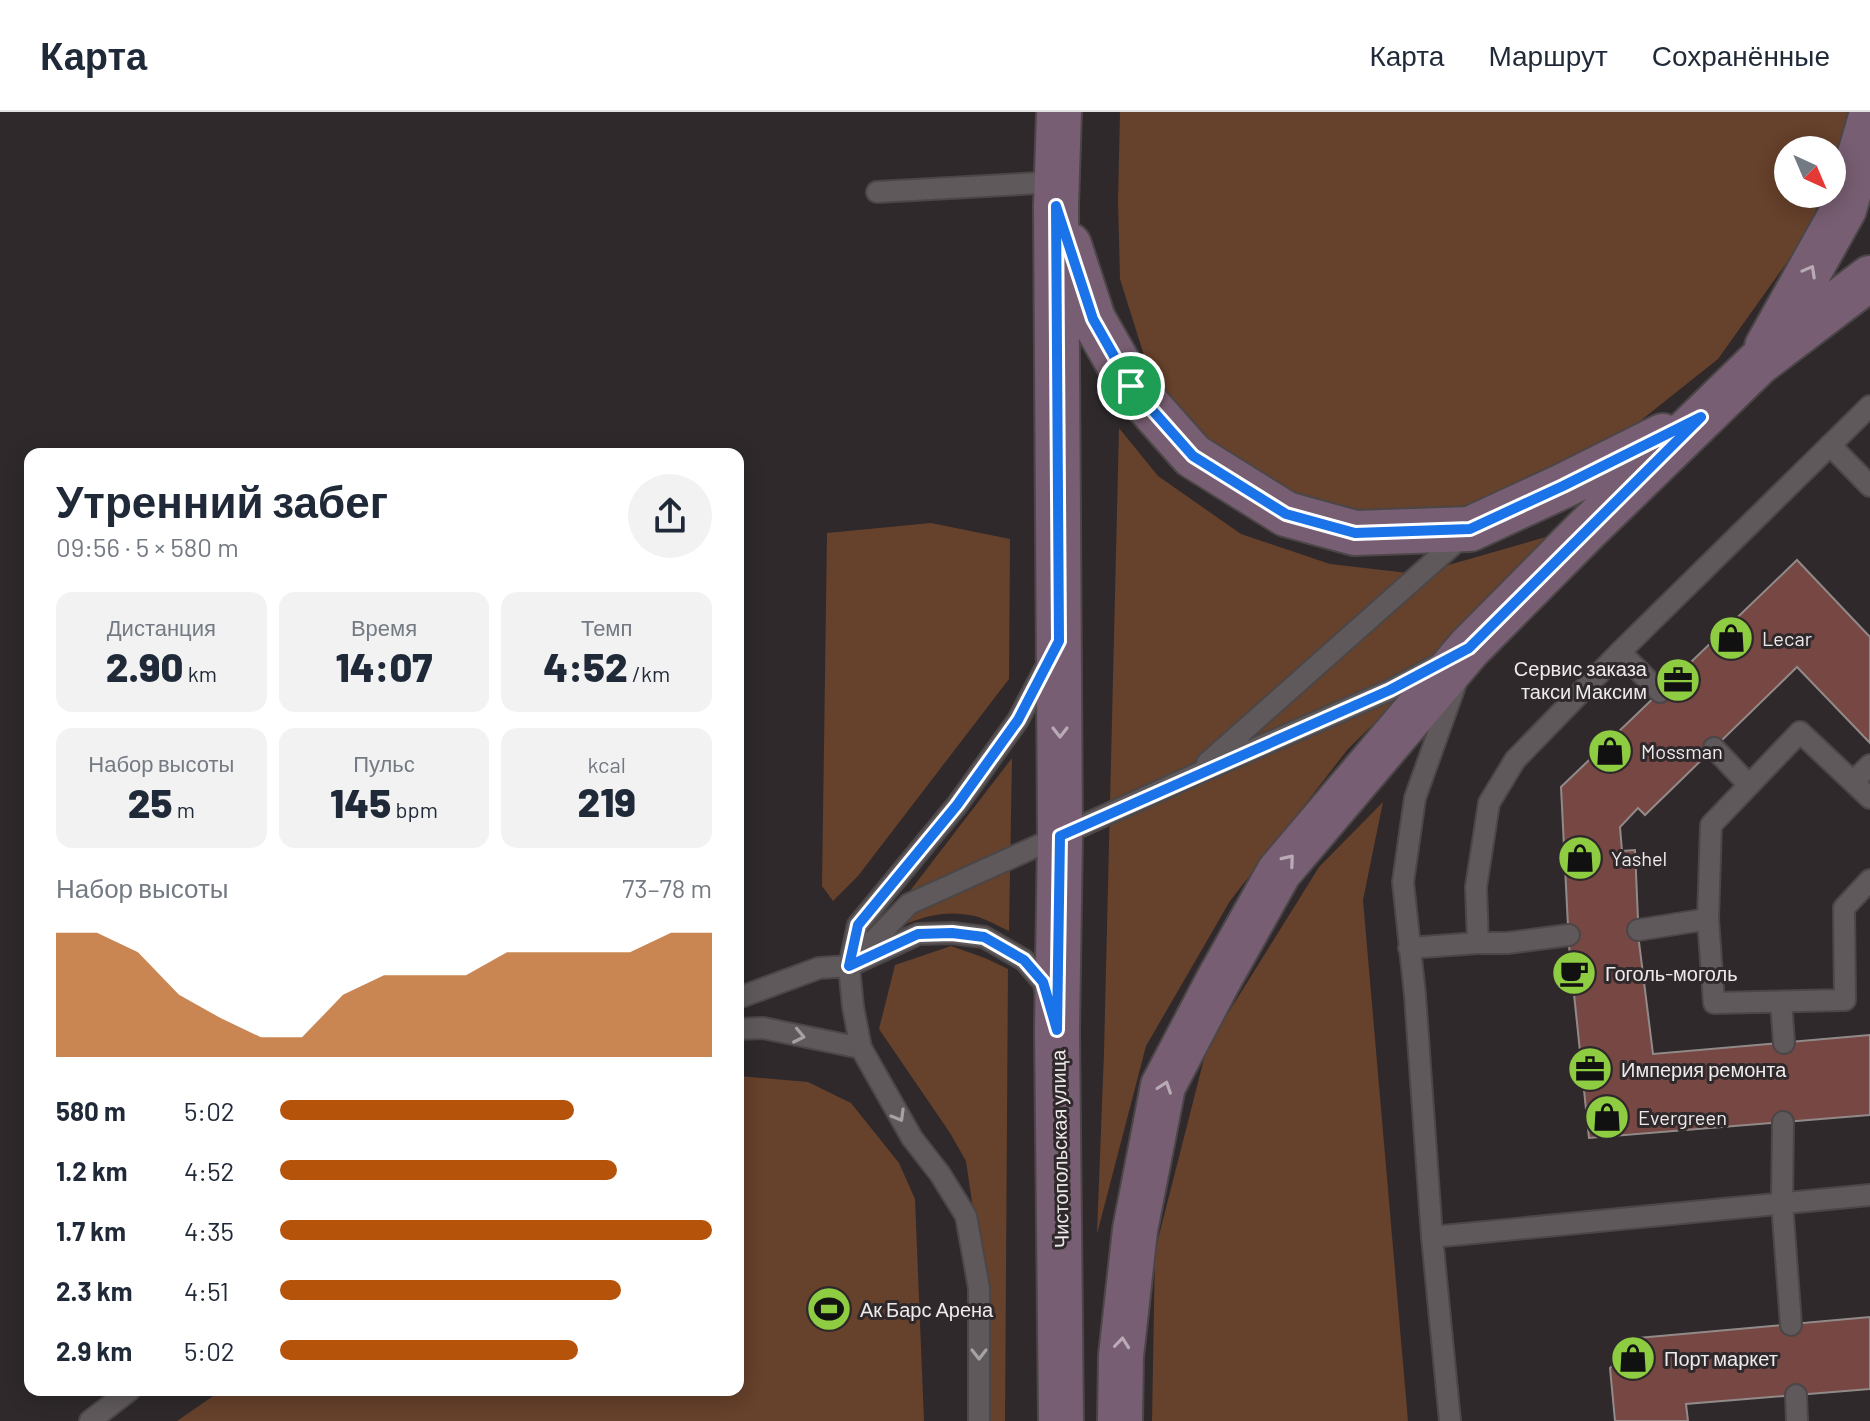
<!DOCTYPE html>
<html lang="ru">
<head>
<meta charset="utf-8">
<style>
	body { margin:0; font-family:Barlow,sans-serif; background:#f2f2f3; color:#1f2937; height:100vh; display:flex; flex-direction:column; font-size:30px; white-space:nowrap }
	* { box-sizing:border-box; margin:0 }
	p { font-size:26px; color:#747a83 }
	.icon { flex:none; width:44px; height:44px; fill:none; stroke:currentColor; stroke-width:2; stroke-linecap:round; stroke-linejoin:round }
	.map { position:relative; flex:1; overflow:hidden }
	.side { position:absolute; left:24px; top:336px; width:720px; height:948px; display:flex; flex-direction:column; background:#fff; border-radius:16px; box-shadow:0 4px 20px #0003 }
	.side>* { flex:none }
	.needle { width:52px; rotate:136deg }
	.buttons { position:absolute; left:1774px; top:24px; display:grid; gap:16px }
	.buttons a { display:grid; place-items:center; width:72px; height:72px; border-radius:50%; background:#fff; box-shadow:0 4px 20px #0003; font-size:40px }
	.pin { position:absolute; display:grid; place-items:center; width:68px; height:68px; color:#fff; margin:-34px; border:4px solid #fff; border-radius:50%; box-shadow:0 2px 8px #0007 }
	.round { display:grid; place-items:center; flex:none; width:84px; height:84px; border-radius:42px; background:#f2f2f3 }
	.headline { display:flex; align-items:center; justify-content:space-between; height:136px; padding:0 32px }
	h1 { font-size:44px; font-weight:800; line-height:60px }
	.stats { display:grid; grid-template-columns:repeat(3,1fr); gap:12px; height:136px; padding:8px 32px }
	.stats div { display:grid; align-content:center; border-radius:16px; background:#f2f2f3; text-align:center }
	.stats b { font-size:40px; font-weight:800 }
	.stats small { font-size:22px; font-weight:400 }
	.stats p { font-size:22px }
	.chart { height:224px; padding:16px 32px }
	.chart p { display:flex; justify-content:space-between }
	.chart svg { width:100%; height:144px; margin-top:8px; fill:#b45309; opacity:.7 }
	ul { padding:0 32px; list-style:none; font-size:26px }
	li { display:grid; grid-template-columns:128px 96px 1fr; align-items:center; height:60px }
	li i { height:20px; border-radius:10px; background:#b45309 }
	header { display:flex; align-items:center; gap:48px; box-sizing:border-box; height:112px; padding:0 40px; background:#fff; border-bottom:2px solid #e0e1e3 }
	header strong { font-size:38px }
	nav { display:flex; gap:44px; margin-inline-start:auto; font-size:28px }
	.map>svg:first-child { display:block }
</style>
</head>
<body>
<header>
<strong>Карта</strong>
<nav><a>Карта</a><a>Маршрут</a><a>Сохранённые</a></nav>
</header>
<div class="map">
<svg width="1870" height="1309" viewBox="0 0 1870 1309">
	<rect width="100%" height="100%" fill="#2f292b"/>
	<path fill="#66412b" d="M1120 0H1847V10L1832 54V38H1788V82H1822L1805 125 1718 247 1591 348 1475 396 1328 400 1256 369 1192 322 1148 256 1120 167 1118 89Z
		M1119 316 1158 364 1241 422 1330 452 1417 462 1570 418 1348 637 1230 789 1146 934 1097 1122 1104 940Z
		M931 411 1010 427 1009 567 858 764 833 789 822 774 827 421Z
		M1012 646 1009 819C998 814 986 807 975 804 936 795 907 811 873 827Z
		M1383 690 1363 788 1408 1309H1152L1155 1139 1207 935 1319 755Z
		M951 834 985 846 1008 857 1005 1309H986L974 1104 966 1049 950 1021 879 917 895 853Z
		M738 964 808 970 851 991 899 1051 915 1087 924 1309H177L222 1278H738Z"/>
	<path fill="#774743" stroke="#918a89" stroke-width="2" d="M1797 448 1870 525V631L1797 555 1645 703 1638 696 1620 715 1622 739 1635 738 1639 830 1653 942 1870 923V1003L1589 1026 1569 834 1561 675Z
		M1870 1205V1277L1686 1292 1688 1309H1615L1610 1256 1638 1226Z"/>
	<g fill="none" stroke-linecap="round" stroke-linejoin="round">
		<g stroke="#4b4647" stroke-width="24">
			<path id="lane" d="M877 80 1057 70
				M1830 333 1870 374
				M1620 540 1660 580
				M1714 636 1749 673
				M1207 651 1464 423
				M1853 670 1870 653
				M1870 686 1800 620 1711 713 1708 807 1714 891 1845 888 1844 796 1870 768
				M1638 818 1708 807
				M1478 831 1476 775 1489 691 1515 648 1620 540 1870 294
				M1409 836 1478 831H1507L1569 823
				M849 854 909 792 1192 664 1390 578 1439 552
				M738 886 819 856 849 854 918 822 952 821 984 825 1024 848 1043 870 1047 883
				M1781 890 1784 931
				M738 917 763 916 861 936
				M1783 1010 1782 1091 1791 1213
				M1432 1125 1870 1083
				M1796 1283 1797 1309
				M90 1309 130 1278
				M979 1309V1176L966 1104 940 1062 912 1026 861 936 853 895 849 854 858 813 957 693 1018 608 1048 551
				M1450 1309 1432 1125 1415 883 1403 770 1415 686 1456 571"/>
		</g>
		<g stroke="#4b4647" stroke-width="48">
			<path id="secondary" d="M1059 0 1056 94 1060 724 1057 918 1061 1309
				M1069 133 1093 207 1131 274 1193 344 1286 402 1355 421 1470 417 1563 374 1663 324
				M1767 235 1844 97 1870 8
				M1120 1309 1121 1244 1135 1118 1163 974 1218 869 1279 760 1469 536 1586 418 1758 251 1870 166"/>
		</g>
		<use href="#lane" stroke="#5f595b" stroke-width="20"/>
		<use href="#secondary" stroke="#785e72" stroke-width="44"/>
	</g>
	<defs><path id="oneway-chevron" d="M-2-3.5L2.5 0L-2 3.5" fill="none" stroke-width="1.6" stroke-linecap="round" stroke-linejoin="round" transform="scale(2)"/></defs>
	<g stroke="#b9abb5">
		<use href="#oneway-chevron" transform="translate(1810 159) rotate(-61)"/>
		<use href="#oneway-chevron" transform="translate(1060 620) rotate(90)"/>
		<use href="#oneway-chevron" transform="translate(1289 748) rotate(-50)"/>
		<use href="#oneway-chevron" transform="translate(1165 975) rotate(-71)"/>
		<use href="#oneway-chevron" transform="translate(1122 1231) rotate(-84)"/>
	</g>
	<g stroke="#a6a2a3">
		<use href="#oneway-chevron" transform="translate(799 924) rotate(12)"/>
		<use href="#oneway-chevron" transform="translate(899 1004) rotate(60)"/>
		<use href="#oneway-chevron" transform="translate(979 1242) rotate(90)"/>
	</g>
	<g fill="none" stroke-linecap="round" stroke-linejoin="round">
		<g stroke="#fff" stroke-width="16">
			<path id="route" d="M1056 94 1093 207 1131 274 1193 344 1286 402 1355 421 1470 417 1563 374 1701 305 1469 536 1390 578 1060 724 1057 918 1043 870 1024 848 984 825 952 821 918 822 849 854 858 813 957 693 1018 608 1059 529Z"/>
		</g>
		<use href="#route" stroke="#1a73e8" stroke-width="10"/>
	</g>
	<defs>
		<g id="shop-disc" transform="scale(2.3)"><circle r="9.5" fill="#8ecd42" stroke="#2f292b"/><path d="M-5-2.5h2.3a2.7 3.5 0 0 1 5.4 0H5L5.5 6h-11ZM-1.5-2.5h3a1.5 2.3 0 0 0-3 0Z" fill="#111"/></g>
		<g id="office-disc" transform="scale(2.3)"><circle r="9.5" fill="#8ecd42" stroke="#2f292b"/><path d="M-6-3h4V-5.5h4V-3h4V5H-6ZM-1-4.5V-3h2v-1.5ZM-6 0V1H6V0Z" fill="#111"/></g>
		<g id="cafe-disc" transform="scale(2.3)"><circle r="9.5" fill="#8ecd42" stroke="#2f292b"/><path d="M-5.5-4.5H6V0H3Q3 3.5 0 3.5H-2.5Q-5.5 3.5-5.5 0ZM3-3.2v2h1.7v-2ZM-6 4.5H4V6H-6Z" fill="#111"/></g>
		<g id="stadium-disc" transform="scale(2.3)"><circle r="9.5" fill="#8ecd42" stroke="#2f292b"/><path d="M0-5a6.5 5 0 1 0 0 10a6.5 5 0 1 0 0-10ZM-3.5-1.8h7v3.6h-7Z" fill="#111"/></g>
	</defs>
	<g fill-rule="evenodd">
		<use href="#shop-disc" x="1731" y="526"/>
		<use href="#office-disc" x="1678" y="568"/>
		<use href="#shop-disc" x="1610" y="639"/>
		<use href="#shop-disc" x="1580" y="746"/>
		<use href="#cafe-disc" x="1574" y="861"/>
		<use href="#office-disc" x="1590" y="957"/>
		<use href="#shop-disc" x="1607" y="1005"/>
		<use href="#stadium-disc" x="829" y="1197"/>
		<use href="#shop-disc" x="1633" y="1246"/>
	</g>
	<g text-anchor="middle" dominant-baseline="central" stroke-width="6" stroke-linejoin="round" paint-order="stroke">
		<g font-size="20" fill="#eeeaeb" stroke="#2f292b" text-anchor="start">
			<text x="1762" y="526">Lecar</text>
			<text x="1647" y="556" text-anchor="end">Сервис заказа<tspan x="1647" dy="23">такси Максим</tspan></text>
			<text x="1641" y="639">Mossman</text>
			<text x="1611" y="746">Yashel</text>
			<text x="1605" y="861">Гоголь-моголь</text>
			<text x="1621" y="957">Империя ремонта</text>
			<text x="1638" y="1005">Evergreen</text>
			<text x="860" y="1197">Ак Барс Арена</text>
			<text x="1664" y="1246">Порт маркет</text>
		</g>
		<g font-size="20" fill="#eeeaeb" stroke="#2f292b">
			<text transform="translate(1059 1037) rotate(-91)">Чистопольская улица</text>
		</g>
	</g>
</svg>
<div class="buttons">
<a><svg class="needle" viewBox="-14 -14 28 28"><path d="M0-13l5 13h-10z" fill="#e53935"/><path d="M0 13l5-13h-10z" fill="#747a83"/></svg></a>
</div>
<div class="pin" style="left:1131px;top:274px;background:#1e9e55"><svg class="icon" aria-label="arrive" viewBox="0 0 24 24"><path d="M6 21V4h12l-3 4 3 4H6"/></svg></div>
<section class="side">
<div class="headline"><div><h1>Утренний забег</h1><p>09:56 · 5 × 580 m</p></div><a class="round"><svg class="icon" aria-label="share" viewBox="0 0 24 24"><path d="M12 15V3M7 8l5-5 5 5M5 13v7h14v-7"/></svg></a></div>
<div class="stats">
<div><p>Дистанция</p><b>2.90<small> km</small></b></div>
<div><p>Время</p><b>14:07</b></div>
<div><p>Темп</p><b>4:52<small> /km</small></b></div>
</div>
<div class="stats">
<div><p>Набор высоты</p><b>25<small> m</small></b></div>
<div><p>Пульс</p><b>145<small> bpm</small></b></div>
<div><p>kcal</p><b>219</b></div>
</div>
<div class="chart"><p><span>Набор высоты</span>73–78 m</p>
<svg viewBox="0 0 160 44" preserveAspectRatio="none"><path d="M0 44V6L10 6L20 12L30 25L40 32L50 38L60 38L70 25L80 19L90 19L100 19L110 12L120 12L130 12L140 12L150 6L160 6V44z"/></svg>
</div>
<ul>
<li><b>580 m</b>5:02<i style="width:68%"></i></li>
<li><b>1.2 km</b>4:52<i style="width:78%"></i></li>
<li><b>1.7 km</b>4:35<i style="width:100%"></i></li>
<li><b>2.3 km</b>4:51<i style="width:79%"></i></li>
<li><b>2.9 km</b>5:02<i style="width:69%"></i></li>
</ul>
</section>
</div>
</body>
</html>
